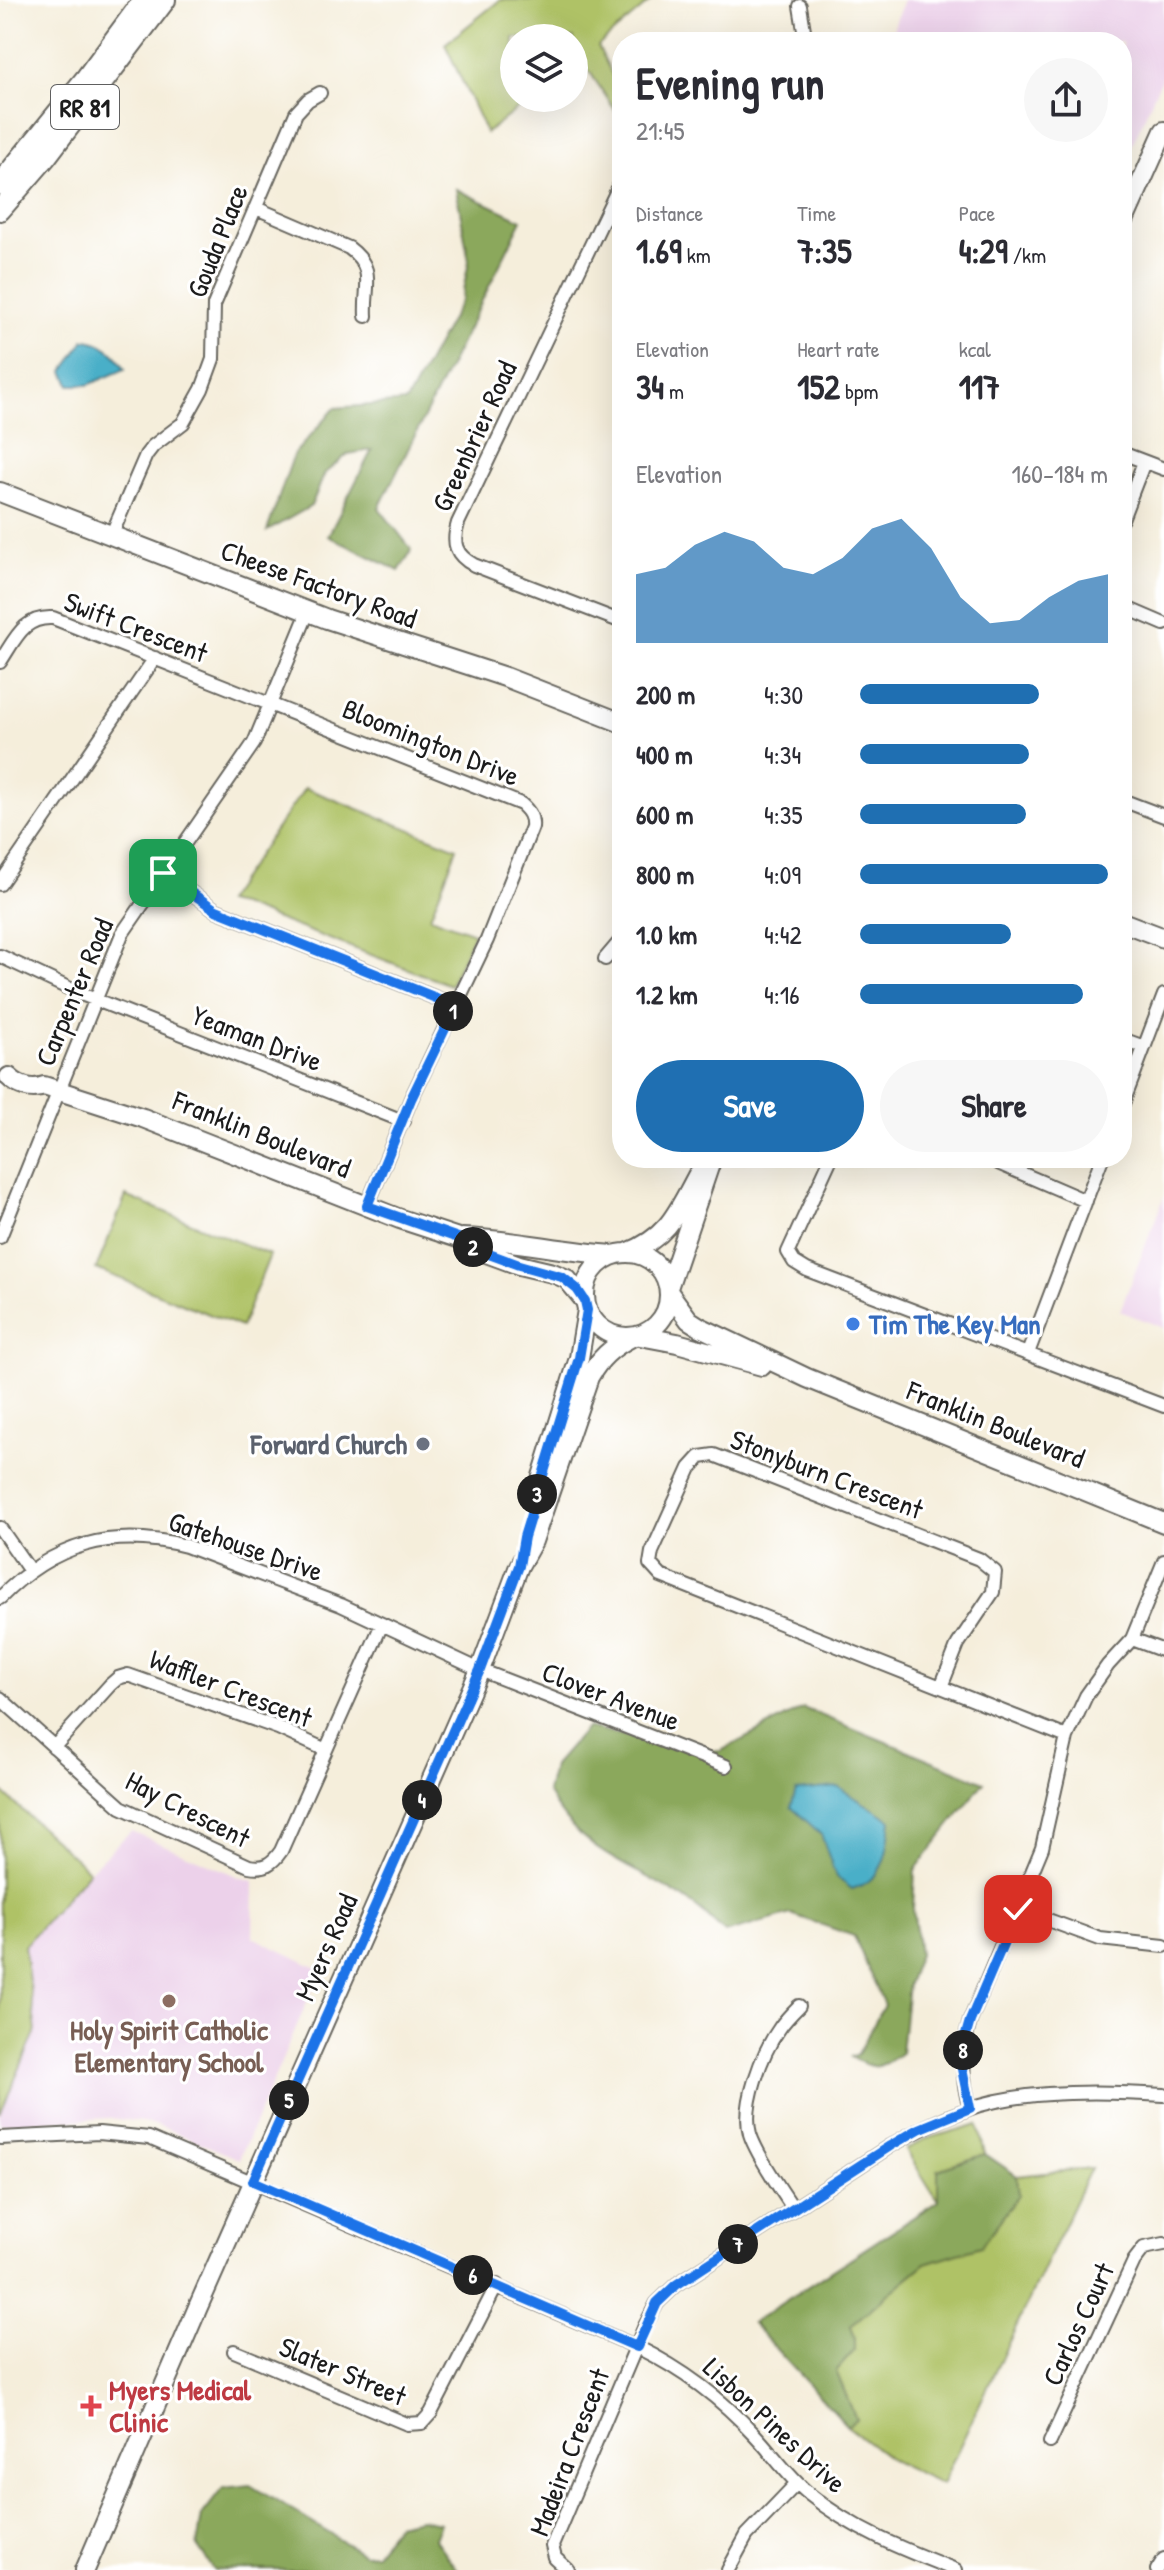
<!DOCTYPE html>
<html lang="en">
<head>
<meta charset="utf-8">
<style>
	body { margin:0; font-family:"Patrick Hand",sans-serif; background:#f7f7f7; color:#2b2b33; height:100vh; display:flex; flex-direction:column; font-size:30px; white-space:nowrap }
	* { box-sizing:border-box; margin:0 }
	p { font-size:26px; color:#7c7c81 }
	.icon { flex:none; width:44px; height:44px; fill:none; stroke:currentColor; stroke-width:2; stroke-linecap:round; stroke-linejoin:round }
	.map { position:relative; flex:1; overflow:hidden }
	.details { position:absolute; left:612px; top:32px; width:520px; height:1136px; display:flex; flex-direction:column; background:#fff; border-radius:32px; box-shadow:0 8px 32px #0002 }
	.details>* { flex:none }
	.buttons { position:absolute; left:500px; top:24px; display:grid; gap:16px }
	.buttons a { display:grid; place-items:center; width:88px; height:88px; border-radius:50%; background:#fff; box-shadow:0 8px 32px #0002; font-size:40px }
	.pin { position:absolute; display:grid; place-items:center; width:68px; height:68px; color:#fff; margin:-34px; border-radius:16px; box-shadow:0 4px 12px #0006 }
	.km { position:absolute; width:40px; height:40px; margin:-20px; border-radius:50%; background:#222; color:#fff; font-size:22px; line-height:40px; text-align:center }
	.round { display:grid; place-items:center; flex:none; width:84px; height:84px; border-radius:42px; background:#f7f7f7 }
	.overview { display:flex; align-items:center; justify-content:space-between; height:136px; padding:0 24px }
	h1 { font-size:44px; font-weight:800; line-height:60px }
	.figures { display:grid; grid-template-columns:repeat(3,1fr); gap:12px; height:136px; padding:8px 24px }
	.figures div { display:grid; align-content:center }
	.figures b { font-size:34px; font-weight:800 }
	.figures small { font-size:22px; font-weight:400 }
	.figures p { font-size:22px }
	.chart { height:224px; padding:16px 24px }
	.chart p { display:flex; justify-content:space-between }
	.chart svg { width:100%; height:144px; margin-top:8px; fill:#1f6fb2; opacity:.7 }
	.cta { display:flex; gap:16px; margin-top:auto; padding:16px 24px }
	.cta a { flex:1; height:92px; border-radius:48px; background:#1f6fb2; color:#fff; font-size:32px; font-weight:800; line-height:92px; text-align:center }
	.cta a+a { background:#f7f7f7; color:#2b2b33 }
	ul { padding:0 24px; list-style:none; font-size:26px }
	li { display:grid; grid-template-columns:128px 96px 1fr; align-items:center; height:60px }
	li i { height:20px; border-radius:10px; background:#1f6fb2 }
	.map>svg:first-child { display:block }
</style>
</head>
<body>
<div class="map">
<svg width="1164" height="2570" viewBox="0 0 1164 2570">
	<rect width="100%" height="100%" fill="#fff"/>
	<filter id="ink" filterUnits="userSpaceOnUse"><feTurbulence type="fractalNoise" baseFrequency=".0125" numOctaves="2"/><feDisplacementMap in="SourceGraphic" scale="16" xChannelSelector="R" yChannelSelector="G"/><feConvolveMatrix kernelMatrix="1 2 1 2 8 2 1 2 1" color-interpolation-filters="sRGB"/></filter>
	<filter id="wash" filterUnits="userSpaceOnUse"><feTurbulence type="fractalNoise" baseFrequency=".006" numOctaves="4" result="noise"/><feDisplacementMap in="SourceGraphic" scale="32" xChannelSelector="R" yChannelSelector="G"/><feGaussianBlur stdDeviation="1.8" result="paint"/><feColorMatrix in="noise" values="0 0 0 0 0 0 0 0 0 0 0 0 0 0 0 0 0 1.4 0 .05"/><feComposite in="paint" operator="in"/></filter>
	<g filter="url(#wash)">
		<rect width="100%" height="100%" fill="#f5eedb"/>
		<path fill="#ecd1ea" d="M903 0H1164V73L1122 167V42H889Z
			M1164 1197V1328L1120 1311Z
			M131 1831 239 1877 254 1881 253 1937 321 1970 239 2159 162 2127 143 2122 110 2118 0 2124V2114L36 2031 24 1946 89 1871Z"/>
		<path fill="#afc266" stroke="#666f41" stroke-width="2" d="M500 0H652L598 46 622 95V121L582 60 574 66V38H514V98H532L486 133 445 44Z
			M305 788 457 848 430 917 474 933 450 985 240 905 225 902Z
			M126 1196 270 1255 241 1327 96 1269Z
			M0 1790 89 1871 24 1946 36 2031 0 2114Z
			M978 2124 985 2154 1017 2176 1091 2168 942 2484 893 2461 847 2426 752 2323 938 2201 906 2150 923 2140Z"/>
		<path fill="#8ba85b" stroke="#54623c" stroke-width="2" d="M456 189 522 220 379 508 412 550 399 571 328 536 372 450 348 454 325 473 311 506 267 531 294 454 335 408 406 402 461 301 469 261Z
			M803 1708 984 1782 915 1870 913 1909 919 1954 908 1984 901 2053C878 2068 876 2072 851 2057L858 2054 884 2005 854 1936 791 1914 725 1933C714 1923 704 1912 692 1904 636 1864 584 1859 547 1792L553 1766 587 1727 699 1752 721 1751Z
			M985 2154 1017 2176 1019 2195 981 2246 926 2263 851 2325 855 2339V2350L836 2371 856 2419 847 2426 752 2323 938 2201V2170Z
			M250 2485 363 2554 375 2553 397 2524 420 2519 440 2523 434 2538 457 2570H214L197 2546 202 2515 223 2488Z"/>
		<path fill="#48afc8" stroke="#326672" stroke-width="2" d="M84 340C101 340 118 354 125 369L88 385H70L64 371Z
			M838 1787 891 1820C887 1852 887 1878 852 1889L836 1877 821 1834 791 1807 796 1791Z"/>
	</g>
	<g filter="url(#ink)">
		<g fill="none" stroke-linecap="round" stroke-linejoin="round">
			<g stroke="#68665f" stroke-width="16">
				<path id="street" d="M800 6 806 42
					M622 180 458 523C452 543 455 555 474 565L622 622
					M256 208 349 248C377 269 364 286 366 316
					M1122 453 1164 469
					M1122 519 1144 462
					M111 536 146 455 153 446 183 423 202 389 213 359 214 305 296 113 308 100 320 93
					M1122 606 1164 624
					M0 662C15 640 23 616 53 618L521 804C529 811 533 817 532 827L487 940 411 1099 367 1206
					M1122 800 1164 816
					M163 873 216 910 456 1006
					M0 884 155 658
					M0 956 81 994 403 1121
					M605 959 622 939
					M1122 1039 1144 1047
					M1122 1106 1164 995
					M831 1158 788 1252 794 1262 807 1270 1164 1406
					M1000 1164 1086 1201
					M0 1237 122 934 254 743 308 612
					M1028 1353 1102 1158
					M0 1528 30 1571
					M0 1598C53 1544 112 1527 186 1546L341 1605 480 1670 726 1766
					M1132 1639 1164 1651
					M941 1687 958 1644 993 1592 995 1572 979 1559 714 1455 700 1457 690 1468 652 1552 650 1564 661 1576 1067 1737
					M0 1698 121 1807 249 1866C264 1869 272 1864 281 1851L382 1624
					M54 1747 110 1685 118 1678 128 1675 278 1728 326 1750
					M1018 1909 1100 1939 1164 1946
					M970 2108C961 2077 961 2052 970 2021L1042 1848 1067 1737 1086 1696 1108 1665 1132 1639 1164 1561
					M0 2138 99 2133 149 2138 637 2347C682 2369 721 2398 755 2435 773 2454 788 2477 809 2494 853 2530 904 2550 956 2570
					M793 2208C781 2190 756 2154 750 2134 742 2105 762 2053 779 2029 784 2021 792 2013 799 2006
					M234 2351 407 2424 422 2423 431 2413 497 2285
					M1050 2442 1134 2261 1144 2248 1164 2244
					M568 2570 555 2558 552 2546 644 2328 657 2303 676 2285 890 2146C915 2131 941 2119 968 2109 1023 2089 1106 2091 1164 2095
					M728 2570 747 2535 797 2483
					M1157 2570 1164 2559"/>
			</g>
			<g stroke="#68665f" stroke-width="22">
				<path id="secondary" d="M1122 225 1164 131
					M0 492 327 619 505 677 622 723
					M1122 922 1164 938
					M9 1077C18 1086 32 1091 44 1086L143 1118 400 1219 458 1238 478 1250 519 1265 553 1273 567 1279 585 1301
					M462 1238C512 1239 563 1252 614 1255
					M585 1295a42 42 0 1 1 84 0a42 42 0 1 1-84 0Z
					M627 1253C669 1237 678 1211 698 1174
					M669 1285 712 1158
					M670 1294 689 1320 700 1327 807 1378 1164 1523
					M640 1336 677 1343 762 1366
					M539 1486 579 1358 587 1310
					M85 2570 198 2307 480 1670 519 1566 533 1541 589 1377C600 1358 611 1348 630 1338"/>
			</g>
			<g stroke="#68665f" stroke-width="24">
				<path id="primary" d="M0 184 87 77 144 0
					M0 210 45 158 165 0"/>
			</g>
			<use href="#street" stroke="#fff" stroke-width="12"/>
			<use href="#secondary" stroke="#fff" stroke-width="18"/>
			<use href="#primary" stroke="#fff" stroke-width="20"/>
		</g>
	</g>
	<g fill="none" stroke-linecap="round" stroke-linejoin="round" filter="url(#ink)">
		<g stroke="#fff" stroke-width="16">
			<path id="route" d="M163 873 216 910 456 1006 411 1099 367 1206 458 1238 478 1250 519 1265 562 1277 577 1289 585 1301 587 1310 579 1358 524 1537 519 1566 480 1670 253 2181 637 2347 657 2303 676 2285 890 2146 919 2129 970 2108 962 2069 963 2045 970 2021 1018 1909"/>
		</g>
		<use href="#route" stroke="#1a73e8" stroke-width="10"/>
	</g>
	<circle fill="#3f7fe0" stroke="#fff" stroke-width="3" cx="853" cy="1324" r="8"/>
	<circle fill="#6b7280" stroke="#fff" stroke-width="3" cx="423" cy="1444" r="8"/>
	<circle fill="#8d6e63" stroke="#fff" stroke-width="3" cx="169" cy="2001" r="8"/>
	<path fill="#e0444e" stroke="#fff" stroke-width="3" d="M87 2394h8v8h8v8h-8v8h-8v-8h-8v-8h8z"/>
	<g text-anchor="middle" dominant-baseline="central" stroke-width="6" stroke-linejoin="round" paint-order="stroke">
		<rect fill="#fff" stroke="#606060" stroke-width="2" x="51" y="85" width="68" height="44" rx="6"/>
		<g font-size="26" font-weight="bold" fill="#1c1c1c">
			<text x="85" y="107">RR 81</text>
		</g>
		<g font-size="28" fill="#1c1c1c" stroke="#fff">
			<text transform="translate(217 241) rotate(-68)">Gouda Place</text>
			<text transform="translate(474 436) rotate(-65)">Greenbrier Road</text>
			<text transform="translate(319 584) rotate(20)">Cheese Factory Road</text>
			<text transform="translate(136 627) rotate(21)">Swift Crescent</text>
			<text transform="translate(431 742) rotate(22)">Bloomington Drive</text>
			<text transform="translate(74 992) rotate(-67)">Carpenter Road</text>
			<text transform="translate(257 1038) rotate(21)">Yeaman Drive</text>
			<text transform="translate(262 1134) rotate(22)">Franklin Boulevard</text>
			<text transform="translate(996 1424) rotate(22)">Franklin Boulevard</text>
			<text transform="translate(827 1474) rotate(21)">Stonyburn Crescent</text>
			<text transform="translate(246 1546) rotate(19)">Gatehouse Drive</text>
			<text transform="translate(231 1688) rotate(21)">Waffler Crescent</text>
			<text transform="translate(611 1696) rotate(21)">Clover Avenue</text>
			<text transform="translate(188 1809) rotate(27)">Hay Crescent</text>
			<text transform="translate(326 1947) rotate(-66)">Myers Road</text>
			<text transform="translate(1078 2324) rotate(-65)">Carlos Court</text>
			<text transform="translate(343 2371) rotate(23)">Slater Street</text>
			<text transform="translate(775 2425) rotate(43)">Lisbon Pines Drive</text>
			<text transform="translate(569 2452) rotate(-69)">Madeira Crescent</text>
		</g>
		<g font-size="28" font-weight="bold" fill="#366cbe" stroke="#fff" text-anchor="start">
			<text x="869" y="1324">Tim The Key Man</text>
		</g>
		<g font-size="28" font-weight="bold" fill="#5b616d" stroke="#fff" text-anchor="end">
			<text x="407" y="1444">Forward Church</text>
		</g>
		<g font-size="28" font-weight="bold" fill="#785e54" stroke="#fff">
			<text x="169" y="2030">Holy Spirit Catholic<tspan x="169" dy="32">Elementary School</tspan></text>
		</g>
		<g font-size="28" font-weight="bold" fill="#be3a42" stroke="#fff" text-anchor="start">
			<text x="109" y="2390">Myers Medical<tspan x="109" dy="32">Clinic</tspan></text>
		</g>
	</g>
</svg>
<div class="buttons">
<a><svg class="icon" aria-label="layers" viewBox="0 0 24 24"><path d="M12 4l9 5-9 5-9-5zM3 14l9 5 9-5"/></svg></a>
</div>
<div class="pin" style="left:163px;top:873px;background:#1e9e55"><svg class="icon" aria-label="arrive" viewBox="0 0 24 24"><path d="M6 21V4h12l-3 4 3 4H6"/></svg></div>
<div class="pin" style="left:1018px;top:1909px;background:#d93025"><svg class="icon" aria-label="check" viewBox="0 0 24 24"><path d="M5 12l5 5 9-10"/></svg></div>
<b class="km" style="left:453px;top:1011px">1</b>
<b class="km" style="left:473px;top:1247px">2</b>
<b class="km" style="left:537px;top:1494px">3</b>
<b class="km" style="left:422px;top:1800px">4</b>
<b class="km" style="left:289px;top:2100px">5</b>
<b class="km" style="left:473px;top:2275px">6</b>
<b class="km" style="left:738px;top:2244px">7</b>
<b class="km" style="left:963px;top:2050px">8</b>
<section class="details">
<div class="overview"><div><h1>Evening run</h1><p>21:45</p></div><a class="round"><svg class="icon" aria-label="share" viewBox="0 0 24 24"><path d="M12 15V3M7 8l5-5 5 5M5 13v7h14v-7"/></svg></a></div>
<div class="figures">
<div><p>Distance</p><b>1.69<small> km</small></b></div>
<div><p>Time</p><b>7:35</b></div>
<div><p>Pace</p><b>4:29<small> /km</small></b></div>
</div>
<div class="figures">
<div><p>Elevation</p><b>34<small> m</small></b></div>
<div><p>Heart rate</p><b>152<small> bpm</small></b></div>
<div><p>kcal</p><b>117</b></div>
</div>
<div class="chart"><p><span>Elevation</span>160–184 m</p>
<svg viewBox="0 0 160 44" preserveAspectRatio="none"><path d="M0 44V23L10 21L20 14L30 10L40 13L50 21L60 23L70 18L80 9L90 6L100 15L110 30L120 38L130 37L140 30L150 25L160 23V44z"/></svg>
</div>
<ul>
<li><b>200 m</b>4:30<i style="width:72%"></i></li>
<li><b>400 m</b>4:34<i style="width:68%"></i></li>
<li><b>600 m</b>4:35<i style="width:67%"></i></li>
<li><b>800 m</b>4:09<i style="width:100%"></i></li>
<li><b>1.0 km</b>4:42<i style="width:61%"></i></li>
<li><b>1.2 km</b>4:16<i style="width:90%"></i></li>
</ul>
<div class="cta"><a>Save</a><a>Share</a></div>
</section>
</div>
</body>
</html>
